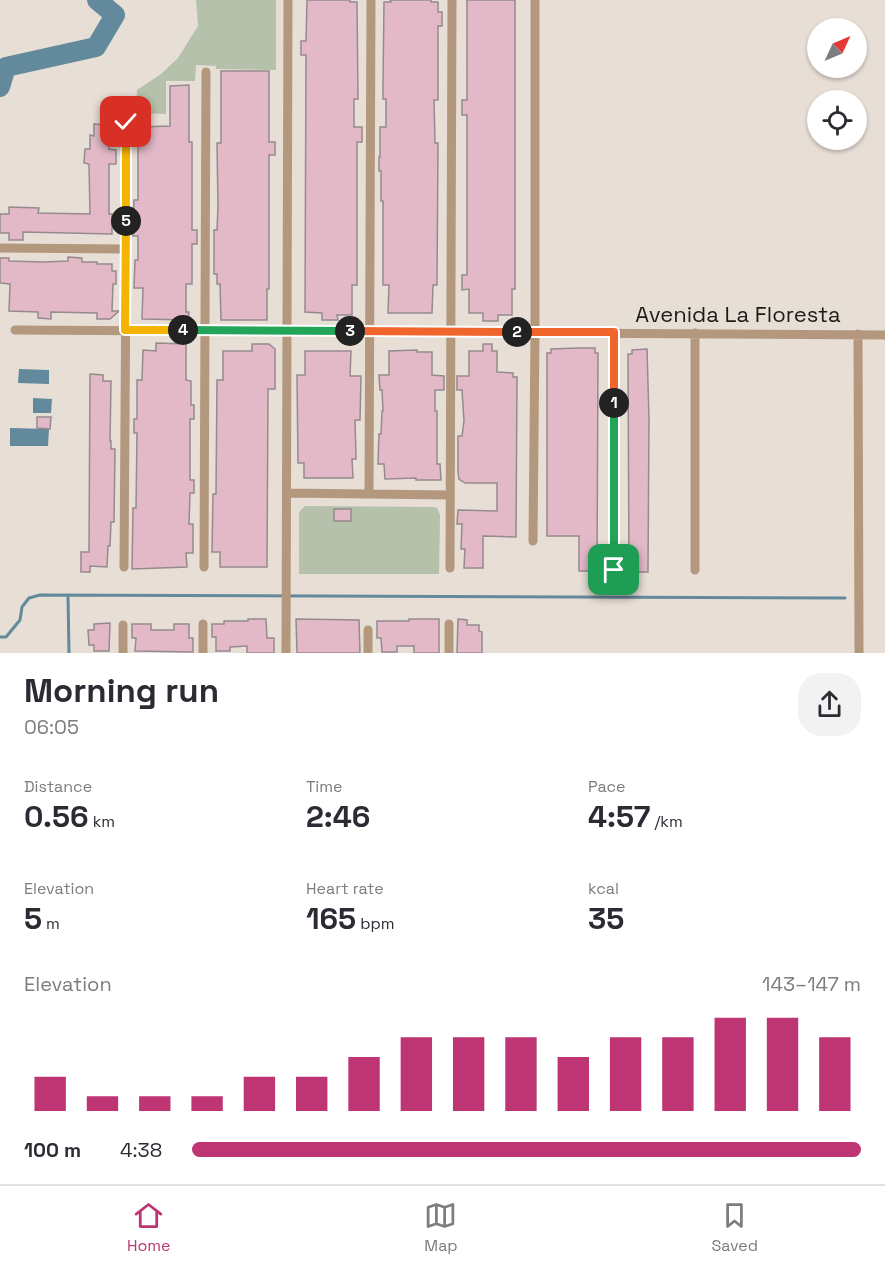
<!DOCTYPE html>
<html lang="en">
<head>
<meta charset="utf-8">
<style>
	body { margin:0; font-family:"Space Grotesk",sans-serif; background:#f2f2f3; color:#2b2b33; height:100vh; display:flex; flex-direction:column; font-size:22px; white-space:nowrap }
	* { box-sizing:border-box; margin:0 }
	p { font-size:20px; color:#7c7c81 }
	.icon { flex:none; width:33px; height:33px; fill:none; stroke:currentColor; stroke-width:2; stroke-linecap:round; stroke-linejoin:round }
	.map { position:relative; height:653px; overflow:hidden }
	.panel { display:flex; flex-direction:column; background:#fff; flex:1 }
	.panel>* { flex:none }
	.needle { width:39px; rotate:46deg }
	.tools { position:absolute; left:807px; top:18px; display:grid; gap:12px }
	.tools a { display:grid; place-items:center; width:60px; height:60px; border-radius:50%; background:#fff; box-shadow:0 2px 4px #0004; font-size:30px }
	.pin { position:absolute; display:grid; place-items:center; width:51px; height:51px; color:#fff; margin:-26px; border-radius:12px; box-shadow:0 3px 9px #0006 }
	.km { position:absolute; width:30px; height:30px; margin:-15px; border-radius:50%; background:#222; color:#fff; font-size:16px; line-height:30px; text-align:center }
	.round { display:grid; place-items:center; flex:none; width:63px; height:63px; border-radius:24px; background:#f2f2f3 }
	.headline { display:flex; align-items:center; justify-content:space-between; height:102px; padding:0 24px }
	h1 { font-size:33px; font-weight:700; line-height:45px }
	.metrics { display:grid; grid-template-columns:repeat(3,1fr); gap:9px; height:102px; padding:6px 24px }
	.metrics div { display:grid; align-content:center }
	.metrics b { font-size:30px; font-weight:700 }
	.metrics small { font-size:16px; font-weight:400 }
	.metrics p { font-size:16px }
	.chart { height:168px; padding:12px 24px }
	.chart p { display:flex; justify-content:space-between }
	.chart svg { width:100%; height:108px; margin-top:6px; stroke:#bd3573; stroke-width:6 }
	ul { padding:0 24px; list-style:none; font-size:20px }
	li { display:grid; grid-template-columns:96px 72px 1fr; align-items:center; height:45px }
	li i { height:15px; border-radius:8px; background:#bd3573 }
	.menu { display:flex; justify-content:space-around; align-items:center; height:84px; border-top:2px solid #e1e1e2; background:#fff; font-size:16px; color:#7c7c81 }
	.menu a { display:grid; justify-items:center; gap:3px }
	.menu .on { color:#bd3573 }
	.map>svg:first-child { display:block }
</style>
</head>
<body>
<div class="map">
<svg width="885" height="653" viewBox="0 0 885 653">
	<rect width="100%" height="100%" fill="#e7ded6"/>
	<path fill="#b5c1aa" d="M196 0H276V70L216 69V66L196 65 195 81H166V114L136 113 137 90 161 74 178 58 198 26Z
		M305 506 433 507 437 508 440 515 439 574H299V512Z"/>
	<path fill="#63899c" d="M19 369 49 370V384L18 383Z
		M33 398 52 399 51 413H33Z
		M10 428 49 429 48 446H10Z"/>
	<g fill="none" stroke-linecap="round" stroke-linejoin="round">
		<path stroke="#63899c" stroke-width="3" d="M68 595 69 653
			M0 637H6L20 620 22 607 29 598 40 595 845 598"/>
		<path stroke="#63899c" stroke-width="20" d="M0 87 6 67 96 47 115 15 97 0"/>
	</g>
	<path fill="#e3b9c8" stroke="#968a8e" stroke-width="1.5" d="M307 0H350V2H357L358 99H354V127H362V142H357V285H352V315H337L338 320H322V313L305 312 306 55H301V41H306Z
		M390 0H431V2H438V12H442V26H438V100H434L435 143H438L437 285H433L432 313H388L389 285H383V201H381V171H379V157H380V127H386V99H383V87L384 2H391Z
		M467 0H515V289H512V315H498V321H483V313H469V289L462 290V275H467V115H462V100H467Z
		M221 71H269V142H275V155H269V289H267V320H221L220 284H217V274H214V230H217L218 206 217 143H221Z
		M189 85V142H192V230H197V244H192V284H186V312H189L188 320 142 319 143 288H134L135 260H138V236H133V229L134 200H138V141H141V127L170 126V86Z
		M94 124 109 125V149L116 150V164H109V214H112V234L23 232V240H9V233H0V214H9V207L39 208 38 213 90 214 89 164 84 163 85 149H90V135L94 136Z
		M68 257 82 258V262H97V264H112V271H116V284H113L112 311H119L110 319H97V313L51 312V319L38 318V312L9 311 10 284 0 283V258H9V261L43 262 68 261Z
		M156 343 186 344V380L191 381V405H194V419H190V480H194V493H190L189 524H193V553H186L187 567 132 569 133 508H136L137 433H134V419H137V380H142L143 350 156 351Z
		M252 344H269L275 349V389H268L267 567H220V552H212L213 494H216L217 380H223V351H252Z
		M483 344H492V351H497V372L513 373V377H517L516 537 483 536V568H464L465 549H461L462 524H457L458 510 497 511V483H465L459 479 458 472V436H462L464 421 462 390H457V376H469V351H483Z
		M579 348H595V353H598L597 571H579V536H547V353H551V349Z
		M647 349 649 419 648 572H629L628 354H632V350Z
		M417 350V352H432V375L444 376V390H435V411H437V464H440L441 480H416V478L385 479 384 464H378L379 434H381L382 411H383L382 390H380L379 375H389V351Z
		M305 351H351L350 376H361L360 420H355L356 459H352L353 478H304V463H298L297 375H305Z
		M90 374 103 375V381H111L110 441H111V449H115L114 522H111L110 546H108L107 567 90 566V572H81V552H89Z
		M37 417H51L50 429 37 428Z
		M334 509H351V521H334Z
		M248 619H266L267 638H274V653H247V646L230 647V651H216V637H212V624H224V621H248Z
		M296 619 359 620 360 653H297Z
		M409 619H439V653H414V646H397V652H382L381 638H377V621H409Z
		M458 619 467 620V625H479V631L482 632V653H457Z
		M110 623 109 651H94V645H89L88 630H94V624Z
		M132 624H151V630H174V624H189V638H193V652L135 651 136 638H132Z"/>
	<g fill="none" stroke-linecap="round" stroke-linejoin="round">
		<path stroke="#b3987d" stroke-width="9" d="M0 248 126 249
			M15 330 885 335
			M858 334 859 653
			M287 493 450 495
			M369 494 371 0
			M533 541 535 332V0
			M124 567 127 122
			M204 567 206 72
			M450 568 452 0
			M614 569V332
			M695 570V333
			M203 624V653
			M449 624V653
			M368 630V653
			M123 653V625
			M286 653 288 0"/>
	</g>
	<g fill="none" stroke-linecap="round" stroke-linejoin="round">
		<g stroke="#fff" stroke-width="12">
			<path id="split-1" d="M614 570V403"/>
		</g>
		<g stroke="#fff" stroke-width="12">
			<path id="split-2" d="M517 332H614V403"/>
		</g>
		<g stroke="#fff" stroke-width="12">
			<path id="split-3" d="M350 331 517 332"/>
		</g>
		<g stroke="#fff" stroke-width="12">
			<path id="split-4" d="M183 330 350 331"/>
		</g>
		<g stroke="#fff" stroke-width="12">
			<path id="split-5" d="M126 221 125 330H183"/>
		</g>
		<g stroke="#fff" stroke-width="12">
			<path id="split-6" d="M126 221V122"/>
		</g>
		<use href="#split-1" stroke="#22a559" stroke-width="8"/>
		<use href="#split-2" stroke="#f0652b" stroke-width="8"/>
		<use href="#split-3" stroke="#f0652b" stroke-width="8"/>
		<use href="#split-4" stroke="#22a559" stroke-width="8"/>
		<use href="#split-5" stroke="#f5b400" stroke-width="8"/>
		<use href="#split-6" stroke="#f5b400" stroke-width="8"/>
	</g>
	<g text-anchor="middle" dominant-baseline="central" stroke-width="4.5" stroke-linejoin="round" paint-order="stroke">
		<g font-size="22" fill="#1d1a17" stroke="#e7ded6">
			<text x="738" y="314">Avenida La Floresta</text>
		</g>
	</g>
</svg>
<div class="tools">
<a><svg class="needle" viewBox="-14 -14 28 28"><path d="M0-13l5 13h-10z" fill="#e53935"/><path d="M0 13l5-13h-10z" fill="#7c7c81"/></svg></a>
<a><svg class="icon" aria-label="locate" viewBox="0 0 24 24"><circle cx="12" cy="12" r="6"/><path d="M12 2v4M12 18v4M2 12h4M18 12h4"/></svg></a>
</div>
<div class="pin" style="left:614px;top:570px;background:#1e9e55"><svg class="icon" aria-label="arrive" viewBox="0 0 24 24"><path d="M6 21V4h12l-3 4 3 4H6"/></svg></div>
<div class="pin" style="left:126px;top:122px;background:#d93025"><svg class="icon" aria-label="check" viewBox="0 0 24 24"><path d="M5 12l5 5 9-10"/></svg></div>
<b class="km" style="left:614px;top:403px">1</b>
<b class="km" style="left:517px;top:332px">2</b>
<b class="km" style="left:350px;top:331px">3</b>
<b class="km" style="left:183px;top:330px">4</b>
<b class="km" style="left:126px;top:221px">5</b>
</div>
<section class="panel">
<div class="headline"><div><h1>Morning run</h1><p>06:05</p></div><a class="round"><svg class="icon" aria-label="share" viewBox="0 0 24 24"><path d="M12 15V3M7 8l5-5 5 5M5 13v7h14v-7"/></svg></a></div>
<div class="metrics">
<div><p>Distance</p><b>0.56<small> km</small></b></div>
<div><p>Time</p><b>2:46</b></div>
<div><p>Pace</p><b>4:57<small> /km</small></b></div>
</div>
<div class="metrics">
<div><p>Elevation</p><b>5<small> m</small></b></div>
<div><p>Heart rate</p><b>165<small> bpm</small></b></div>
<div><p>kcal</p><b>35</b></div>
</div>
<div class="chart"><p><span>Elevation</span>143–147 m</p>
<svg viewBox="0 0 160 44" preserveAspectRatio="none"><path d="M5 44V30M15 44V38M25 44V38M35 44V38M45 44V30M55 44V30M65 44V22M75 44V14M85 44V14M95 44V14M105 44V22M115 44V14M125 44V14M135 44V6M145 44V6M155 44V14"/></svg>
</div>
<ul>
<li><b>100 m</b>4:38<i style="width:100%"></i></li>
</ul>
</section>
<nav class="menu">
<a class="on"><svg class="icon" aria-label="home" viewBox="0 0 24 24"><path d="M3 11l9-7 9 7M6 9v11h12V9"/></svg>Home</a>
<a><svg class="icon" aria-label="map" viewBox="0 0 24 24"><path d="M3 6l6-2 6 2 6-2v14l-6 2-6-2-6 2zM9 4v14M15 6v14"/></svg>Map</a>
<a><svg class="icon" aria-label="saved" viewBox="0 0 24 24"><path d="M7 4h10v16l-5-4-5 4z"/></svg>Saved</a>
</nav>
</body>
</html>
